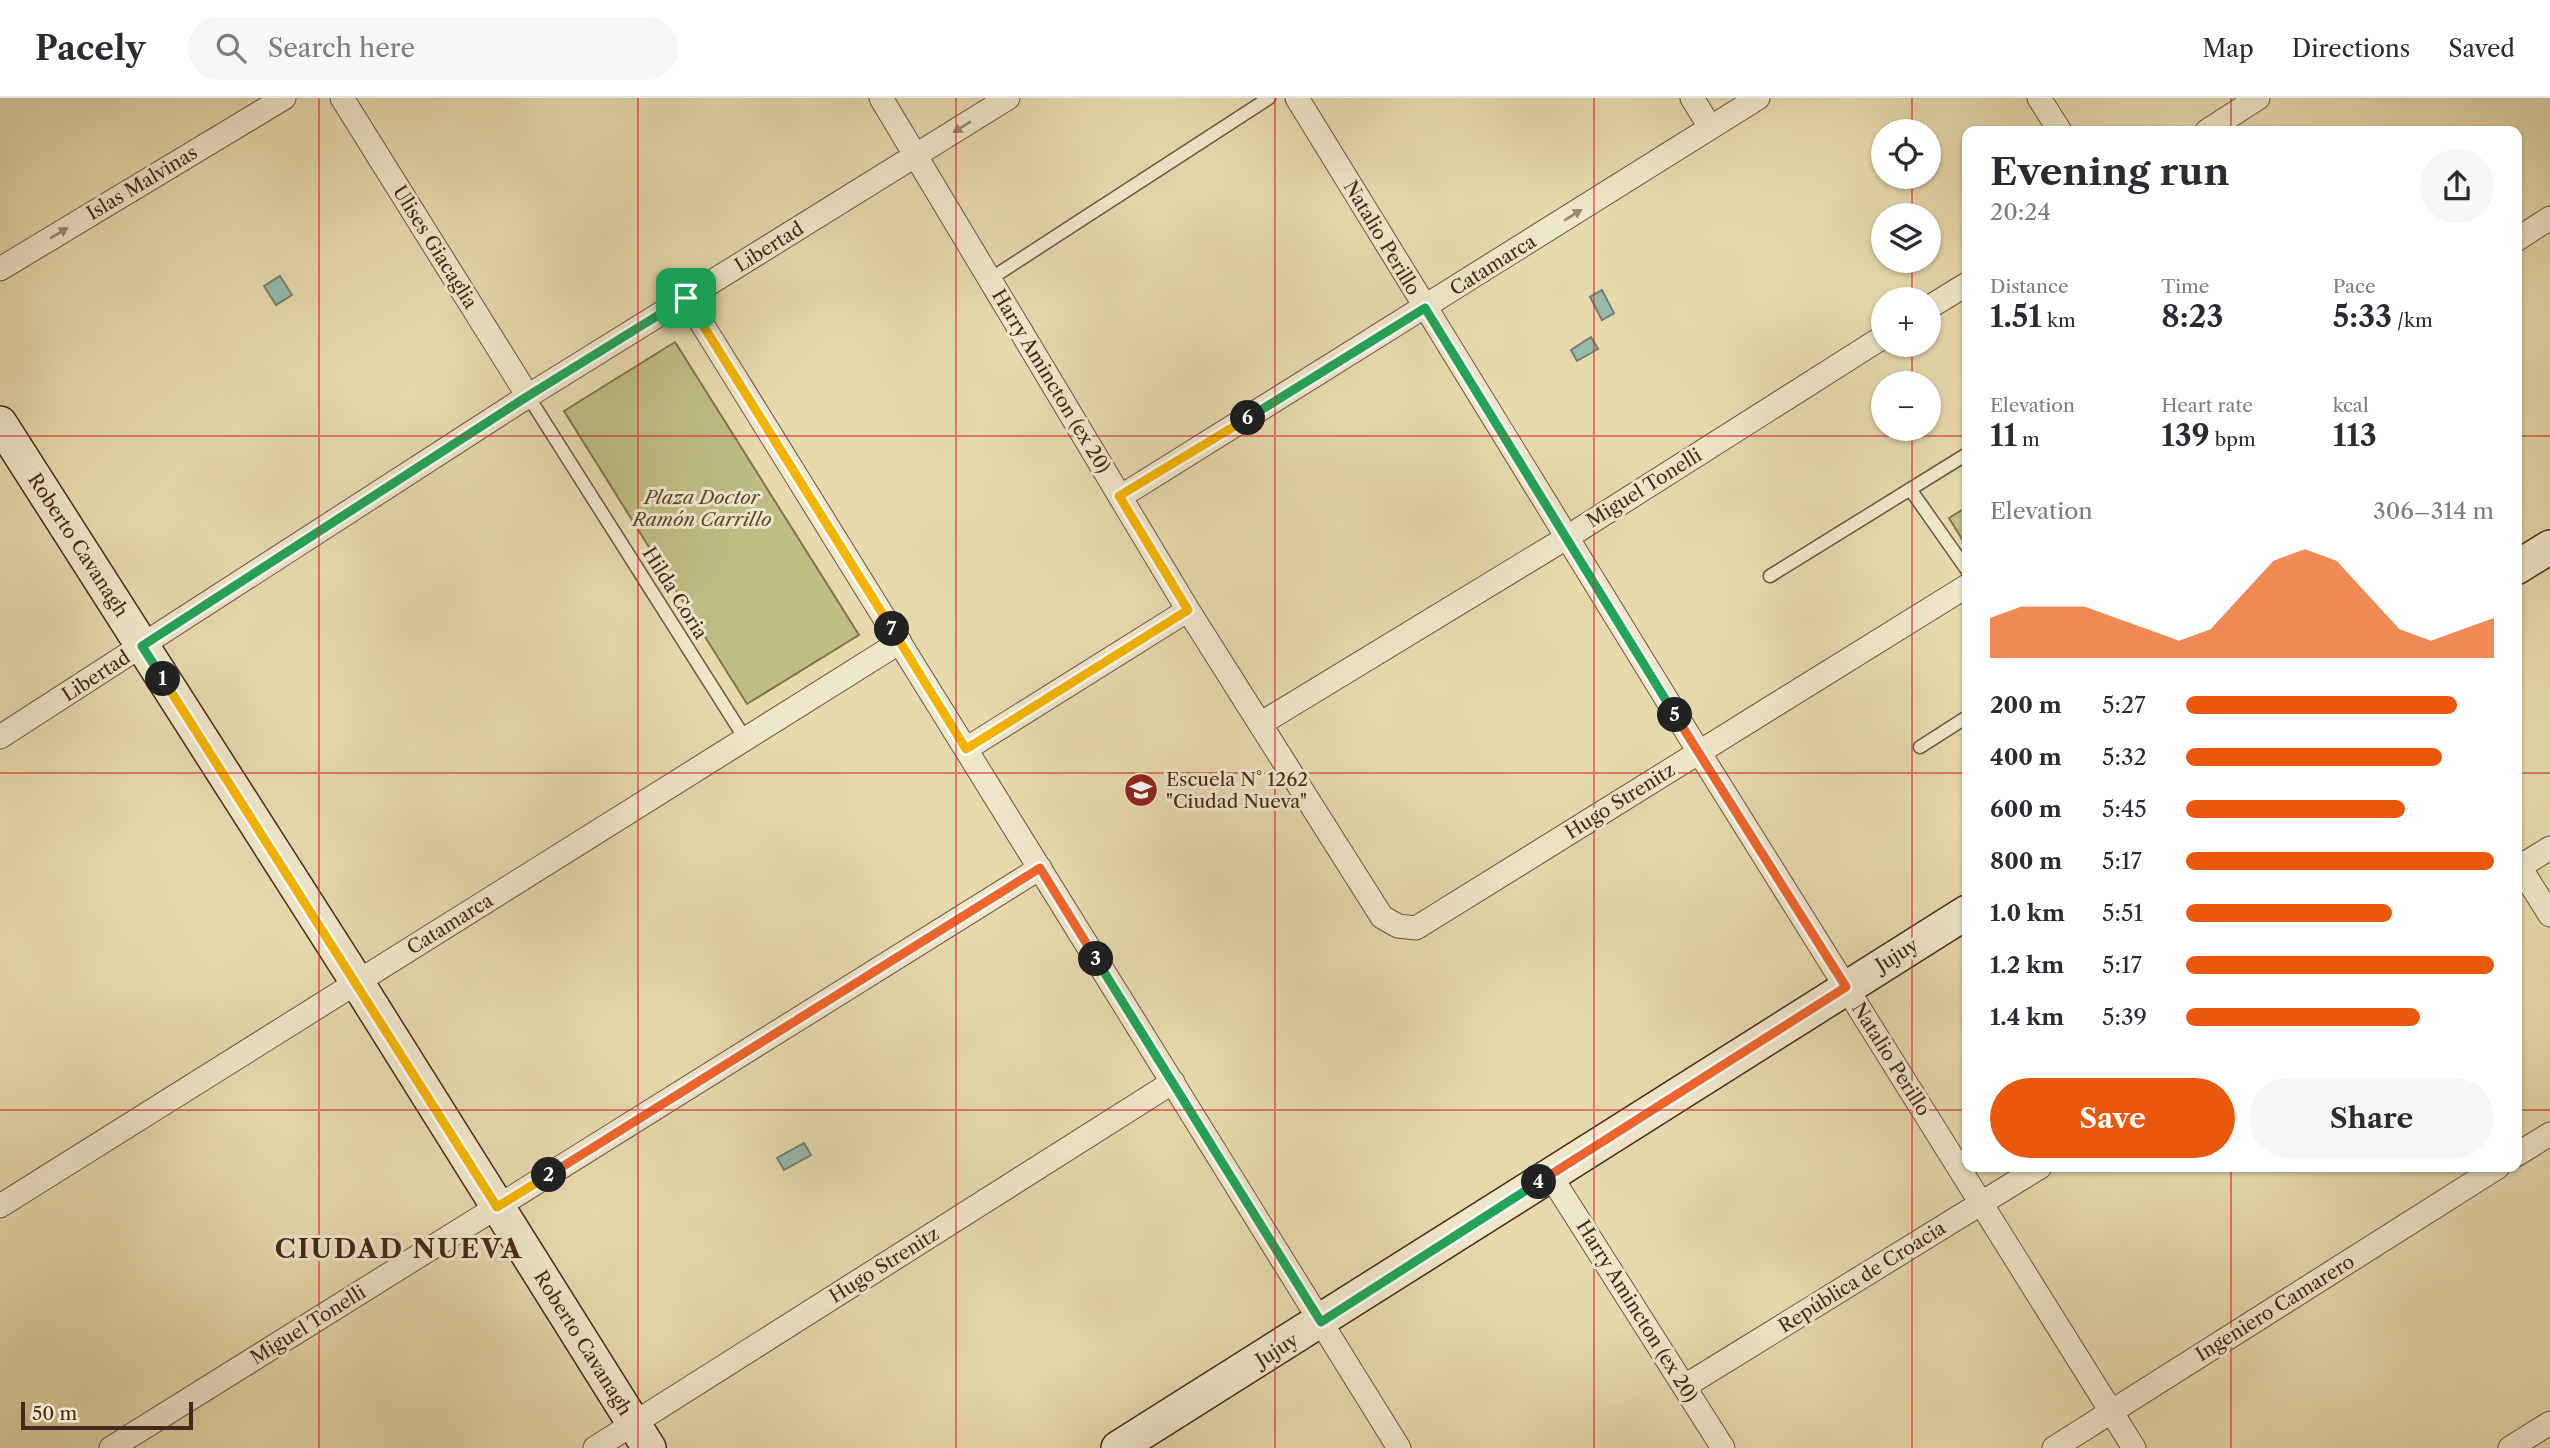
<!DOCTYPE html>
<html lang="en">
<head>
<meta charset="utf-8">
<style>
	body { margin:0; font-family:"Libre Caslon Text",serif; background:#f7f7f7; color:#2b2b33; height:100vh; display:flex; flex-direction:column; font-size:26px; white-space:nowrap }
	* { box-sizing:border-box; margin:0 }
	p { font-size:23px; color:#7c7c81 }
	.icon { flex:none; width:38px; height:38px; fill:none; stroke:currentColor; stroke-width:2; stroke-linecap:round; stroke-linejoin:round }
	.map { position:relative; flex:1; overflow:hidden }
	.side { position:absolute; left:1962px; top:28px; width:560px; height:1046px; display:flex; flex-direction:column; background:#fff; border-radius:14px; box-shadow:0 2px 5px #0004 }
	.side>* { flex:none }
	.tools { position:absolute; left:1871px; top:21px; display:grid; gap:14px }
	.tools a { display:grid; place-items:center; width:70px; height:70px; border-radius:50%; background:#fff; box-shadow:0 2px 5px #0004; font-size:35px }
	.scale { position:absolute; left:21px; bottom:18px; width:172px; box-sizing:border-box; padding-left:7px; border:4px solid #46291a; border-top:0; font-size:19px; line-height:24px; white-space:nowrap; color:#46291a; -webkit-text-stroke:5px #efe7ca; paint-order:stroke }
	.pin { position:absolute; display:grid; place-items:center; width:60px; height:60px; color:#fff; margin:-30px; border-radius:14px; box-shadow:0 4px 10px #0006 }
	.km { position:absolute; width:35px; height:35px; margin:-18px; border-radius:50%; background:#222; color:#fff; font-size:19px; line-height:35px; text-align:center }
	.round { display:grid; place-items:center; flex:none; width:74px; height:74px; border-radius:37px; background:#f7f7f7 }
	.headline { display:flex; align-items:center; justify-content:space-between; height:119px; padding:0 28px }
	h1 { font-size:38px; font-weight:700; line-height:52px }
	.stats { display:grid; grid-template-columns:repeat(3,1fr); gap:10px; height:119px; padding:7px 28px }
	.stats div { display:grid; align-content:center }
	.stats b { font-size:30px; font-weight:700 }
	.stats small { font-size:19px; font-weight:400 }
	.stats p { font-size:19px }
	.chart { height:196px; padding:14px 28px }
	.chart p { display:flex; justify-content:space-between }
	.chart svg { width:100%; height:126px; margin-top:7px; fill:#ea580c; opacity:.7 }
	.action { display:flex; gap:14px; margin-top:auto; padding:14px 28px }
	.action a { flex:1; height:80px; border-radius:42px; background:#ea580c; color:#fff; font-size:28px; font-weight:700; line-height:80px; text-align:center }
	.action a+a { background:#f7f7f7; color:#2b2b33 }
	ul { padding:0 28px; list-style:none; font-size:23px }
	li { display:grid; grid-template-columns:112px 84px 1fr; align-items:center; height:52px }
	li i { height:18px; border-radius:9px; background:#ea580c }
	header { display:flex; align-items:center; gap:42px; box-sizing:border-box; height:98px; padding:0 35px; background:#fff; border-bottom:2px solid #e1e1e2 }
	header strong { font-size:33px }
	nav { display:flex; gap:38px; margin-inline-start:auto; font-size:24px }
	.search { width:490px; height:63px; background:#f7f7f7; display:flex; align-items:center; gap:18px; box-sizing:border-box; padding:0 24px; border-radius:38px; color:#7c7c81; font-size:26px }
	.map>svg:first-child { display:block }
</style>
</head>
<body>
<header>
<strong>Pacely</strong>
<div class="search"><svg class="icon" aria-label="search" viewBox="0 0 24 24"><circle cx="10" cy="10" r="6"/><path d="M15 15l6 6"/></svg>Search here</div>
<nav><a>Map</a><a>Directions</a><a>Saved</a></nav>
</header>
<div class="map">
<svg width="2550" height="1350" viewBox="0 0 2550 1350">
	<rect width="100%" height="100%" fill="#e6daad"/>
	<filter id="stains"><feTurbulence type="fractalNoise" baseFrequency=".00286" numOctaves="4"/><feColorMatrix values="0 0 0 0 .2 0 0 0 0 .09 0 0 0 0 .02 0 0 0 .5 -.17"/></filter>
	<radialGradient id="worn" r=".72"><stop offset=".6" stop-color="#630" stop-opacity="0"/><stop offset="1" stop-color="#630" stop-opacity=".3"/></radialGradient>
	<path fill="#bdbd84" stroke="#82734f" stroke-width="2" d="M675 244 859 537 747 606 564 313Z
		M1967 409V449L1949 420Z"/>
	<path fill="#96baac" stroke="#768072" stroke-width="2" d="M280 178 292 197 276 207 264 188Z
		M1602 192 1614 215 1602 222 1590 199Z
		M1591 239 1598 251 1577 263 1571 252Z
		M804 1045 811 1057 784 1072 777 1060Z"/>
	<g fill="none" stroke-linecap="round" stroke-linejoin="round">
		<g stroke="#6e553f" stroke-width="15">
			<path id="service" d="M990 181 1269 0
				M528 298 746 642
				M1910 391 1967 472
				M1770 478 1967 356
				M1920 649 1967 619"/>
		</g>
		<g stroke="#6e553f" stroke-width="25">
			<path id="minor" d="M342 0 528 298
				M881 0 1188 512 1382 819 1398 828 1416 830 1967 488
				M1297 0 1699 654 2134 1350
				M1692 0 1710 29
				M2039 0 2060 33
				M2207 33 2258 0
				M2516 142 2550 120
				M0 171 284 0
				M686 200 1399 1350
				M1928 210 1967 186
				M1120 399 1758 0
				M1260 626 1566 440 1883 239
				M0 639 528 298 1008 0
				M966 651 1188 512
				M2516 763 2550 817
				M2516 771 2550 750
				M2516 1057 2550 1036
				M1550 1077 1723 1350
				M0 1108 900 544
				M1685 1288 2040 1069
				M111 1350 1040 770
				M595 1350 1173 984
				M2054 1350 2498 1069
				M2510 1350 2550 1325"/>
		</g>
		<g stroke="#46291a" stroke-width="36">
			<path id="secondary" d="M0 325 357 884 649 1350
				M2516 470 2550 449
				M1118 1350 1967 814"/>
		</g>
		<use href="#service" stroke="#efe7ca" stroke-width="12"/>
		<use href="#minor" stroke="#efe7ca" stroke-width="23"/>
		<use href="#secondary" stroke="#efe7ca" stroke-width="33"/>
	</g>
	<defs><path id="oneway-solid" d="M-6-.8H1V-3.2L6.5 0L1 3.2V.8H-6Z" transform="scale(1.75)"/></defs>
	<g fill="#9a8872">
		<use href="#oneway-solid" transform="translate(962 29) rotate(148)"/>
		<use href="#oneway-solid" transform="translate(1573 117) rotate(-32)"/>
		<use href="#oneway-solid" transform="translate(59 135) rotate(-31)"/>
	</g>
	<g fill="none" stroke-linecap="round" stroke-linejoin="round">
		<g stroke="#fff" stroke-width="14">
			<path id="split-1" d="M163 581 142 548 528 298 686 200"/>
		</g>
		<g stroke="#fff" stroke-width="14">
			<path id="split-2" d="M163 581 497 1109 549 1077"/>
		</g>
		<g stroke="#fff" stroke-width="14">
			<path id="split-3" d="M549 1077 1040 770 1096 861"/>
		</g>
		<g stroke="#fff" stroke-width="14">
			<path id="split-4" d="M1096 861 1321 1224 1539 1084"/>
		</g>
		<g stroke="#fff" stroke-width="14">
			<path id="split-5" d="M1539 1084 1846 889 1675 617"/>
		</g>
		<g stroke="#fff" stroke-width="14">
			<path id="split-6" d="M1248 320 1425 210 1675 617"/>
		</g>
		<g stroke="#fff" stroke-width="14">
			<path id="split-7" d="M892 531 966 651 1188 512 1119 398 1248 320"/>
		</g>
		<g stroke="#fff" stroke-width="14">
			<path id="split-8" d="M686 200 892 531"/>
		</g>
		<use href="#split-1" stroke="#22a559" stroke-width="9"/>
		<use href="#split-2" stroke="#f5b400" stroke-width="9"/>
		<use href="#split-3" stroke="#f0652b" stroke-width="9"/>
		<use href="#split-4" stroke="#22a559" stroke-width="9"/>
		<use href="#split-5" stroke="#f0652b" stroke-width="9"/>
		<use href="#split-6" stroke="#22a559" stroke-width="9"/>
		<use href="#split-7" stroke="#f5b400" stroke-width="9"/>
		<use href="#split-8" stroke="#f5b400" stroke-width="9"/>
	</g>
	<path fill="none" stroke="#d62828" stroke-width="2" stroke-opacity="0.55" d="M319 0V1350M638 0V1350M956 0V1350M1275 0V1350M1594 0V1350M1912 0V33M2231 0V33M1912 79V117M1912 163V201M1912 247V285M1912 331V1350M0 338H1967M2516 338H2550M0 675H1967M2516 675H2550M0 1012H1967M2516 1012H2550M2231 1069V1350"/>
	<defs>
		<g id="school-disc" transform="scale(1.75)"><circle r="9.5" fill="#8f2418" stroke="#efe7ca"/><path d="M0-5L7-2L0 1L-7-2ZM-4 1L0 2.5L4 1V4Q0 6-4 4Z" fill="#fff"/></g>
	</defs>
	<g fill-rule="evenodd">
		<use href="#school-disc" x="1141" y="692"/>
	</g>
	<g text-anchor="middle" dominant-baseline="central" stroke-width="6" stroke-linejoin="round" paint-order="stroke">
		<g font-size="19" fill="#46291a" stroke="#efe7ca">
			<text transform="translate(142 85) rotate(-31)">Islas Malvinas</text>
			<text transform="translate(1382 140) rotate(59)">Natalio Perillo</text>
			<text transform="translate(435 149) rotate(58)">Ulises Giacaglia</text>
			<text transform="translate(769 149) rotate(-32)">Libertad</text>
			<text transform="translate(1493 167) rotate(-32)">Catamarca</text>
			<text transform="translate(1051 283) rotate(59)">Harry Amincton (ex 20)</text>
			<text transform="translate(1644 390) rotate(-32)">Miguel Tonelli</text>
			<text transform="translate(78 447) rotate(57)">Roberto Cavanagh</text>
			<text transform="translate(675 495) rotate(58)">Hilda Coria</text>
			<text transform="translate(96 578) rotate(-33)">Libertad</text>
			<text transform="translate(1620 703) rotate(-32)">Hugo Strenitz</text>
			<text transform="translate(450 826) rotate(-32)">Catamarca</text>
			<text transform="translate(1897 857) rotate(-32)">Jujuy</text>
			<text transform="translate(1891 961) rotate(58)">Natalio Perillo</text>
			<text transform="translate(884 1167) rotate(-32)">Hugo Strenitz</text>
			<text transform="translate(1862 1179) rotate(-32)">República de Croacia</text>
			<text transform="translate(2275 1210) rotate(-32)">Ingeniero Camarero</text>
			<text transform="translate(1637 1213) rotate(58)">Harry Amincton (ex 20)</text>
			<text transform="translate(308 1227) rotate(-32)">Miguel Tonelli</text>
			<text transform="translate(583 1245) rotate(58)">Roberto Cavanagh</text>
			<text transform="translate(1277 1252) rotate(-32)">Jujuy</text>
		</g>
		<g font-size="19" font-style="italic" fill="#5e472f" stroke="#efe7ca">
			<text x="702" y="399">Plaza Doctor<tspan x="702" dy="22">Ramón Carrillo</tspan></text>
		</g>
		<g font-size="19" fill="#46291a" stroke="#efe7ca" text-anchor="start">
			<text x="1166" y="681">Escuela N° 1262<tspan x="1166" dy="22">"Ciudad Nueva"</tspan></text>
		</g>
		<g font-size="26" font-weight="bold" letter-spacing="2" fill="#46291a" stroke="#efe7ca">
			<text x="399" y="1151">CIUDAD NUEVA</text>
		</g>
	</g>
	<rect width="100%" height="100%" filter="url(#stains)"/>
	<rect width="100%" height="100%" fill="url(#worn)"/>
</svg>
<div class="tools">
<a><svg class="icon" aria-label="locate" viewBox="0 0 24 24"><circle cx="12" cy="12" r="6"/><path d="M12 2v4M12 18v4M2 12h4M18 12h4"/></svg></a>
<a><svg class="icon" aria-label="layers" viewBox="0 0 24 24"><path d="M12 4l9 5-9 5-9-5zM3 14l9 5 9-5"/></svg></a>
<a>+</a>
<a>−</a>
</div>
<div class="scale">50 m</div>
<div class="pin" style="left:686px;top:200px;background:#1e9e55"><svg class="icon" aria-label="arrive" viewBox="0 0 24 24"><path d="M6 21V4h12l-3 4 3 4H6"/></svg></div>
<b class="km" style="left:163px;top:581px">1</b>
<b class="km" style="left:549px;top:1077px">2</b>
<b class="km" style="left:1096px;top:861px">3</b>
<b class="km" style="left:1539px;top:1084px">4</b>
<b class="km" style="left:1675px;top:617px">5</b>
<b class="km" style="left:1248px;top:320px">6</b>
<b class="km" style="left:892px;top:531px">7</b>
<section class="side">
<div class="headline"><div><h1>Evening run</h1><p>20:24</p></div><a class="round"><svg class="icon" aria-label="share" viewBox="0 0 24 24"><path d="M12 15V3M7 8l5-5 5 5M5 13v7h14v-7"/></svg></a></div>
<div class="stats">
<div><p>Distance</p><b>1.51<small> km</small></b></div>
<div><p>Time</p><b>8:23</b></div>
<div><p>Pace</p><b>5:33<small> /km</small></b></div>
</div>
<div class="stats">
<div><p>Elevation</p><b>11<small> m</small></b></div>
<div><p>Heart rate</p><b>139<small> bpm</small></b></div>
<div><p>kcal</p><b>113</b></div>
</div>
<div class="chart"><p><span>Elevation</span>306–314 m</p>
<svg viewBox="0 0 160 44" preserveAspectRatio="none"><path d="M0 44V30L10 26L20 26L30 26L40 30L50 34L60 38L70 34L80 22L90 10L100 6L110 10L120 22L130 34L140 38L150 34L160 30V44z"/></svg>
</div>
<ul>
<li><b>200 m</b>5:27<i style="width:88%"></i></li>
<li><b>400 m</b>5:32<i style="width:83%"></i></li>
<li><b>600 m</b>5:45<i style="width:71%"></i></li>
<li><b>800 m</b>5:17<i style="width:100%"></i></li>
<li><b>1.0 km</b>5:51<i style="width:67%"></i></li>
<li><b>1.2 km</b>5:17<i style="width:100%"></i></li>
<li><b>1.4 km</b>5:39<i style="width:76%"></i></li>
</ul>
<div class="action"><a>Save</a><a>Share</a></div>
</section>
</div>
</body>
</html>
